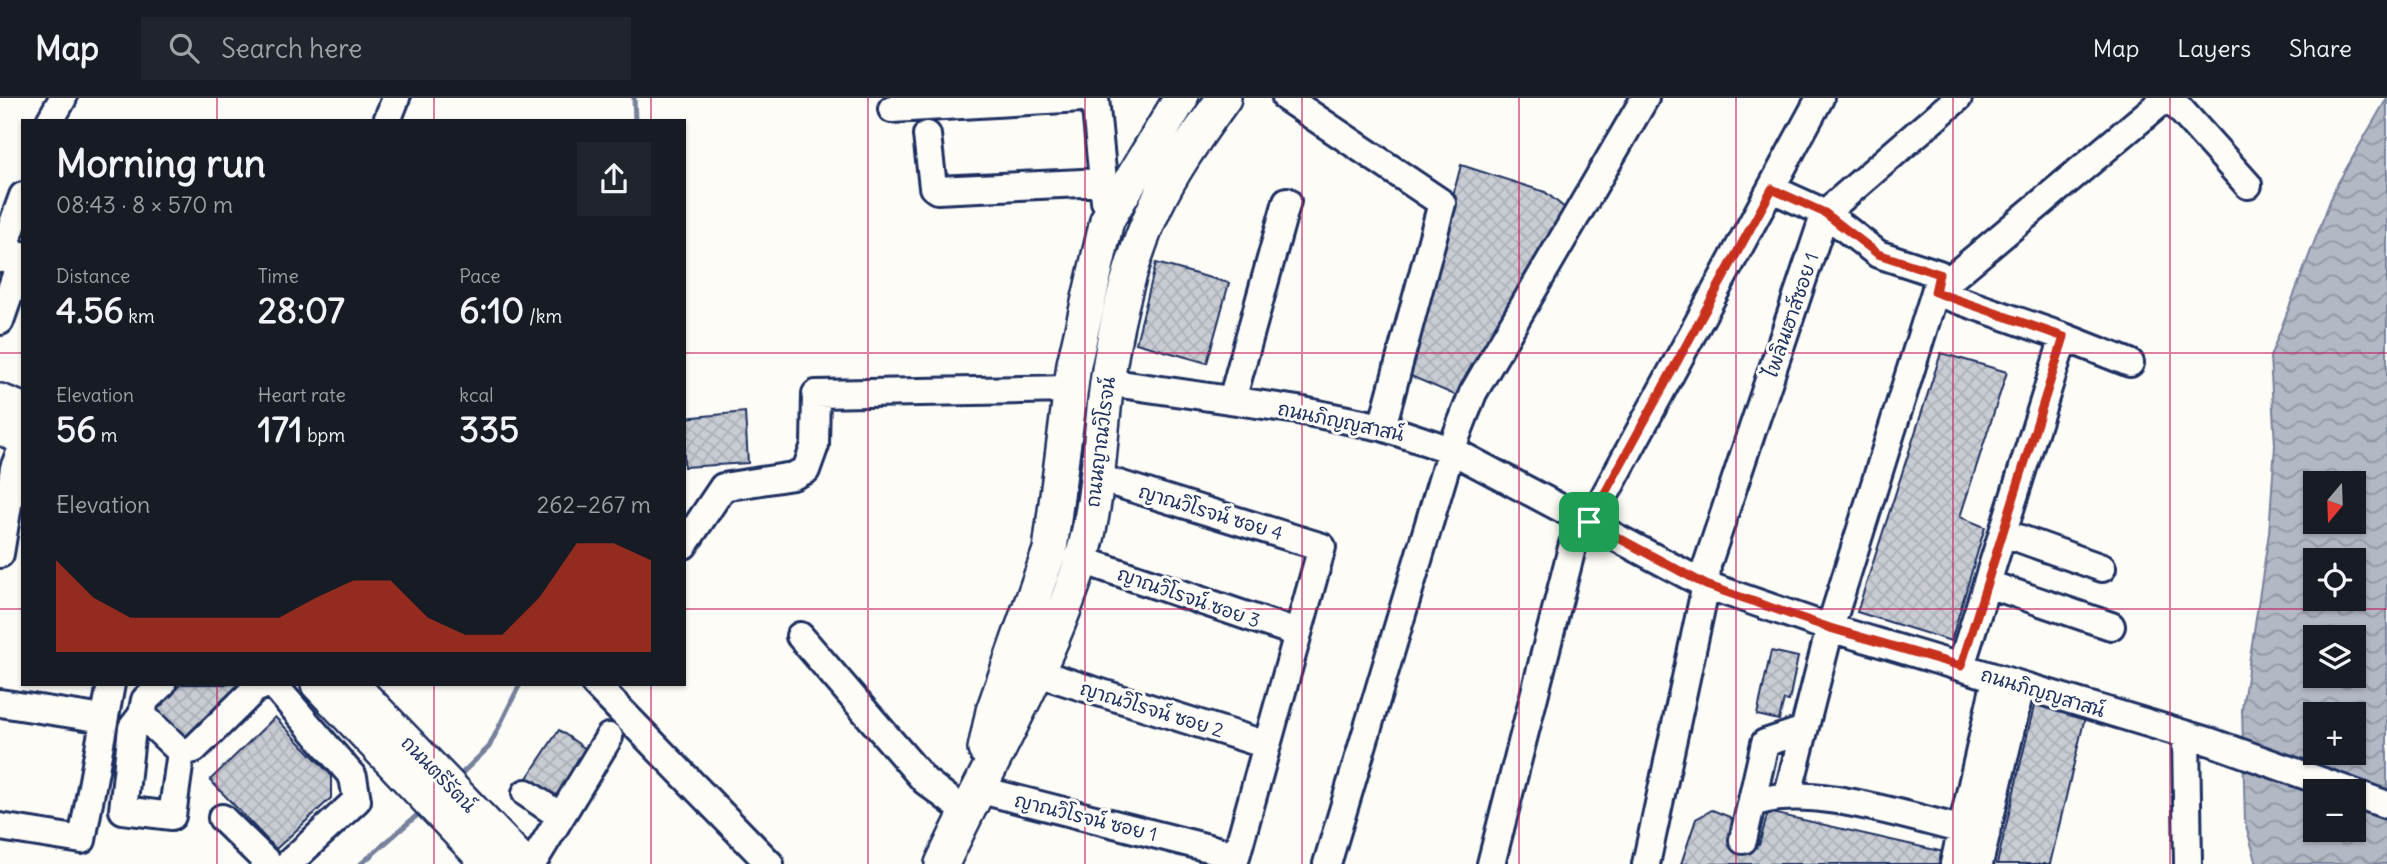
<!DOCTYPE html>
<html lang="en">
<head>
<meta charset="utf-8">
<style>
	body { margin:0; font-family:Delius,"Playpen Sans Thai",sans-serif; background:#20242c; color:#f1f3f6; height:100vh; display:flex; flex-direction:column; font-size:26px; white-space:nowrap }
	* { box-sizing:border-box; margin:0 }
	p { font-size:23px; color:#9ea1a6 }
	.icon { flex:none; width:38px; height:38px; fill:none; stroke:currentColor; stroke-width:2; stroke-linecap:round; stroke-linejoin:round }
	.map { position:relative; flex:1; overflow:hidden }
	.details { position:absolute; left:21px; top:21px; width:665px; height:567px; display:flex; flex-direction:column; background:#171b24; border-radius:0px; box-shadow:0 2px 5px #0004 }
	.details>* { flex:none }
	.needle { width:46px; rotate:199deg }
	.fabs { position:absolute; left:2303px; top:373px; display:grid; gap:14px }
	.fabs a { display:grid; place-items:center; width:63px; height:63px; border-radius:0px; background:#171b24; box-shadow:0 2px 5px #0004; font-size:35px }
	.pin { position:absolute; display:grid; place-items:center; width:60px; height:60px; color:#fff; margin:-30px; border-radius:14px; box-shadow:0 4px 10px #0006 }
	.round { display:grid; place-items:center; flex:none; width:74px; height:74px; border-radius:0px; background:#20242c }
	.head { display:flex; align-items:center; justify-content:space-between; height:119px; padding:0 35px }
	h1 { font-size:38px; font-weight:700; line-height:52px }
	.metrics { display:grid; grid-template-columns:repeat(3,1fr); gap:10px; height:119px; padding:7px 35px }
	.metrics div { display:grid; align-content:center }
	.metrics b { font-size:35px; font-weight:700 }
	.metrics small { font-size:19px; font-weight:400 }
	.metrics p { font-size:19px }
	.chart { height:196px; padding:14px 35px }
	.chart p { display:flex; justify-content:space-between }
	.chart svg { width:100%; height:126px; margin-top:7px; fill:#c8321e; opacity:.7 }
	header { display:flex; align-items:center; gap:42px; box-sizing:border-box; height:98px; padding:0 35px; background:#171b24; border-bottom:2px solid #363941 }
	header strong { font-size:33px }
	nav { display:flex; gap:38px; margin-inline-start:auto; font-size:24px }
	.search { width:490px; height:63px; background:#20242c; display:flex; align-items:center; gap:18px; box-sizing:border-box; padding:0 24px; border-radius:0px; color:#9ea1a6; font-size:26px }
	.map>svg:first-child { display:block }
</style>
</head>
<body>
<header>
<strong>Map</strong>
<div class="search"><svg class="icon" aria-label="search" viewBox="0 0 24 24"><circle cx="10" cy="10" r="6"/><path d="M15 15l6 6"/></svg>Search here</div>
<nav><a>Map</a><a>Layers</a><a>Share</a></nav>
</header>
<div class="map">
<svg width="2387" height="766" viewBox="0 0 2387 766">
	<defs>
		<pattern id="water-waves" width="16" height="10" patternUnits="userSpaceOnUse" patternTransform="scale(1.75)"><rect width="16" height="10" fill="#b3b8c5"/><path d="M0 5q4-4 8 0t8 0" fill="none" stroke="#9196a3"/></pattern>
		<pattern id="building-cross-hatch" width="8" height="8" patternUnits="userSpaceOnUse" patternTransform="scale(1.75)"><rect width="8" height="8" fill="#c9ccd3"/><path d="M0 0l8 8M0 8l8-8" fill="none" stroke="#acb0b8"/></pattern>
	</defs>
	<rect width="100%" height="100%" fill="#fdfcf7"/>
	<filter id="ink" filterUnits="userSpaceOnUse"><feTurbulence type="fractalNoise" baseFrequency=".0143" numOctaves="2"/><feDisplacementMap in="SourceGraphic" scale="14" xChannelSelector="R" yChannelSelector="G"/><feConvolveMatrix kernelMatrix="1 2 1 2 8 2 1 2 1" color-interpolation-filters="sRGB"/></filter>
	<g filter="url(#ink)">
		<path fill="url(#water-waves)" stroke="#76819c" stroke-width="2" fill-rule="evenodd" d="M2387 0V766H2257L2245 725 2242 611 2269 435 2275 347 2270 259 2335 90ZM2315 385H2354V424H2315ZM2315 462H2354V500H2315ZM2315 539H2354V578H2315ZM2315 616H2354V654H2315ZM2315 693H2354V732H2315Z"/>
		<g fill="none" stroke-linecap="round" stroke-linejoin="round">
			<path stroke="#76819c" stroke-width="5" d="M634 0 635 23
				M457 680 489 649 520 586
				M361 766 422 713"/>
		</g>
		<path fill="url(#building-cross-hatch)" stroke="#1b2f5e" stroke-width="2" d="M1461 67 1545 94 1566 111 1457 298 1406 276Z
			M1156 165 1229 185 1207 265 1136 245Z
			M1941 255 2007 274 1960 419 1985 429 1951 543 1857 514Z
			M745 314 748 365 684 369V320Z
			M1771 553 1798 559 1789 603 1784 602 1779 622 1757 617Z
			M181 586H245L182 646 151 615Z
			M2035 604 2085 619 2050 766H1997Z
			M275 619 331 677V700L276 751 210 682Z
			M559 632 590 654 554 707 523 686Z
			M1712 712 1730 719 1737 727 1738 741 1759 747 1768 714 1944 754 1941 766H1681L1696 721Z"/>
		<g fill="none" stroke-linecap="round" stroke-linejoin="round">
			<g stroke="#1b2f5e" stroke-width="32">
				<path id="minor" d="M1095 0 1105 103
					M1286 0 1442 105 1382 329
					M2170 0 2248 87
					M892 11 1082 0
					M50 23 63 0
					M387 23 396 0
					M927 37 933 89 937 92 1103 84
					M1772 91 1825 115 1878 156 1939 176 1935 194 2064 239 1961 568
					M0 161 23 98
					M0 223 23 157
					M2064 239 2130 265
					M1107 284 1298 312 1382 329 1451 352 1706 487 1830 530 2211 644 2349 693
					M1232 302 1287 103
					M1099 380 1322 449 1234 766
					M2004 435 2102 470
					M684 447 723 389 793 378 806 372 815 347 816 296 1071 291
					M0 456 14 370 23 348
					M1082 462 1297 535
					M1988 486 2111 528
					M800 538 925 683 966 714
					M1038 575 1267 647
					M162 586 145 602 142 617 181 654 194 651 255 591 267 586
					M273 586 353 679 357 702 288 766
					M595 586 770 766
					M0 605 104 621
					M142 617 132 630 123 712 172 718 181 654
					M2186 638 2188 766
					M977 691 1236 757
					M526 695 560 718
					M2354 695 2387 707
					M1788 696 1830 530 1935 194 2166 0
					M1752 706C1808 681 1924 725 1986 737
					M222 720 269 766
					M0 729 82 742 111 586
					M1743 742 1765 645 1804 632
					M532 766 609 639
					M1327 766 1451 352 1473 295 1645 0
					M1491 766 1573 446 1599 408 1820 0
					M1646 766 1706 487 1707 467 1825 115 1958 0
					M1954 766 1996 581
					M1979 766 2021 588"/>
			</g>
			<g stroke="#1b2f5e" stroke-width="38">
				<path id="major" d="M0 303 23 312
					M0 329 23 340
					M318 586 489 766
					M351 586 524 766
					M985 651 993 613 1050 452 1074 266 1107 122 1181 0
					M942 766C989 665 1048 569 1081 463 1099 405 1099 345 1107 285 1115 226 1130 162 1156 107 1174 69 1200 34 1224 0"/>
			</g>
			<use href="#minor" stroke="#fdfcf7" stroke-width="26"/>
			<use href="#major" stroke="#fdfcf7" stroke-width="33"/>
		</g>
	</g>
	<g fill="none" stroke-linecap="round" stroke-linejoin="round" filter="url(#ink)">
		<g stroke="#fff" stroke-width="14">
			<path id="route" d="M1772 91 1825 115 1878 156 1939 176 1935 194 2064 239 1961 568 1830 530 1706 487 1589 424Z"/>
		</g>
		<use href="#route" stroke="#c8321e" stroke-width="9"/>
	</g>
	<path fill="none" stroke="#c2185b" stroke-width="2" stroke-opacity="0.55" d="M217 0V23M434 0V23M651 0V23M868 0V766M1085 0V766M1302 0V766M1519 0V766M1736 0V766M1953 0V766M2170 0V766M0 255H23M684 255H2387M0 511H23M684 511H2387M217 586V766M434 586V766M651 586V766"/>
	<g text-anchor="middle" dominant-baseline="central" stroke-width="6" stroke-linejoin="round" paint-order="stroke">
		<g font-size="19" fill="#1b2f5e" stroke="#fdfcf7">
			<text transform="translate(1791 217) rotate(-71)">ไพลินเฮาส์ซอย 1</text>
			<text transform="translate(1341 323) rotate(12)">ถนนภิญญสาสน์</text>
			<text transform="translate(1100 344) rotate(-83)">ถนนญาณวิโรจน์</text>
			<text transform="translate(1211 414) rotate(17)">ญาณวิโรจน์ ซอย 4</text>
			<text transform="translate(1189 499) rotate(19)">ญาณวิโรจน์ ซอย 3</text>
			<text transform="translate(2043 594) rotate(17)">ถนนภิญญสาสน์</text>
			<text transform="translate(1152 611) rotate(17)">ญาณวิโรจน์ ซอย 2</text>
			<text transform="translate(439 676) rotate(46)">ถนนตรีรัตน์</text>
			<text transform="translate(1086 719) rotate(14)">ญาณวิโรจน์ ซอย 1</text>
		</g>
	</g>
</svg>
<div class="fabs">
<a><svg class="needle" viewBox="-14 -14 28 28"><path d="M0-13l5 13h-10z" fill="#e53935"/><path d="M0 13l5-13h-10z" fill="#9ea1a6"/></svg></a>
<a><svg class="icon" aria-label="locate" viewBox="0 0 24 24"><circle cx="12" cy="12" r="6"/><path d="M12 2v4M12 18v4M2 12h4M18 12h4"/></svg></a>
<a><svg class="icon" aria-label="layers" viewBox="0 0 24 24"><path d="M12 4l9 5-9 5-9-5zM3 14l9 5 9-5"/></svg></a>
<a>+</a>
<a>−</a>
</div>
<div class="pin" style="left:1589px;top:424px;background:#1e9e55"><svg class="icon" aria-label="arrive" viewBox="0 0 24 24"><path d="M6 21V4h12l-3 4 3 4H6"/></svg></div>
<section class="details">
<div class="head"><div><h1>Morning run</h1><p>08:43 · 8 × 570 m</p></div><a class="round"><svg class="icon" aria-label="share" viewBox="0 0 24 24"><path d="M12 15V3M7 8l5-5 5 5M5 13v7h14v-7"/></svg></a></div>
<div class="metrics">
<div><p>Distance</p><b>4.56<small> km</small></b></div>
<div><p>Time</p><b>28:07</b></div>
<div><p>Pace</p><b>6:10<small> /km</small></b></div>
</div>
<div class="metrics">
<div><p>Elevation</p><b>56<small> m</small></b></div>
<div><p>Heart rate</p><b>171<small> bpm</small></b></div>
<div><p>kcal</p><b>335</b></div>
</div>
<div class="chart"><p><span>Elevation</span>262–267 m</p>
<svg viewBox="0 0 160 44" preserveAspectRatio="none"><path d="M0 44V12L10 25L20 32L30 32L40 32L50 32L60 32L70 25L80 19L90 19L100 32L110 38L120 38L130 25L140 6L150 6L160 12V44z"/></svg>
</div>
</section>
</div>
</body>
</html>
